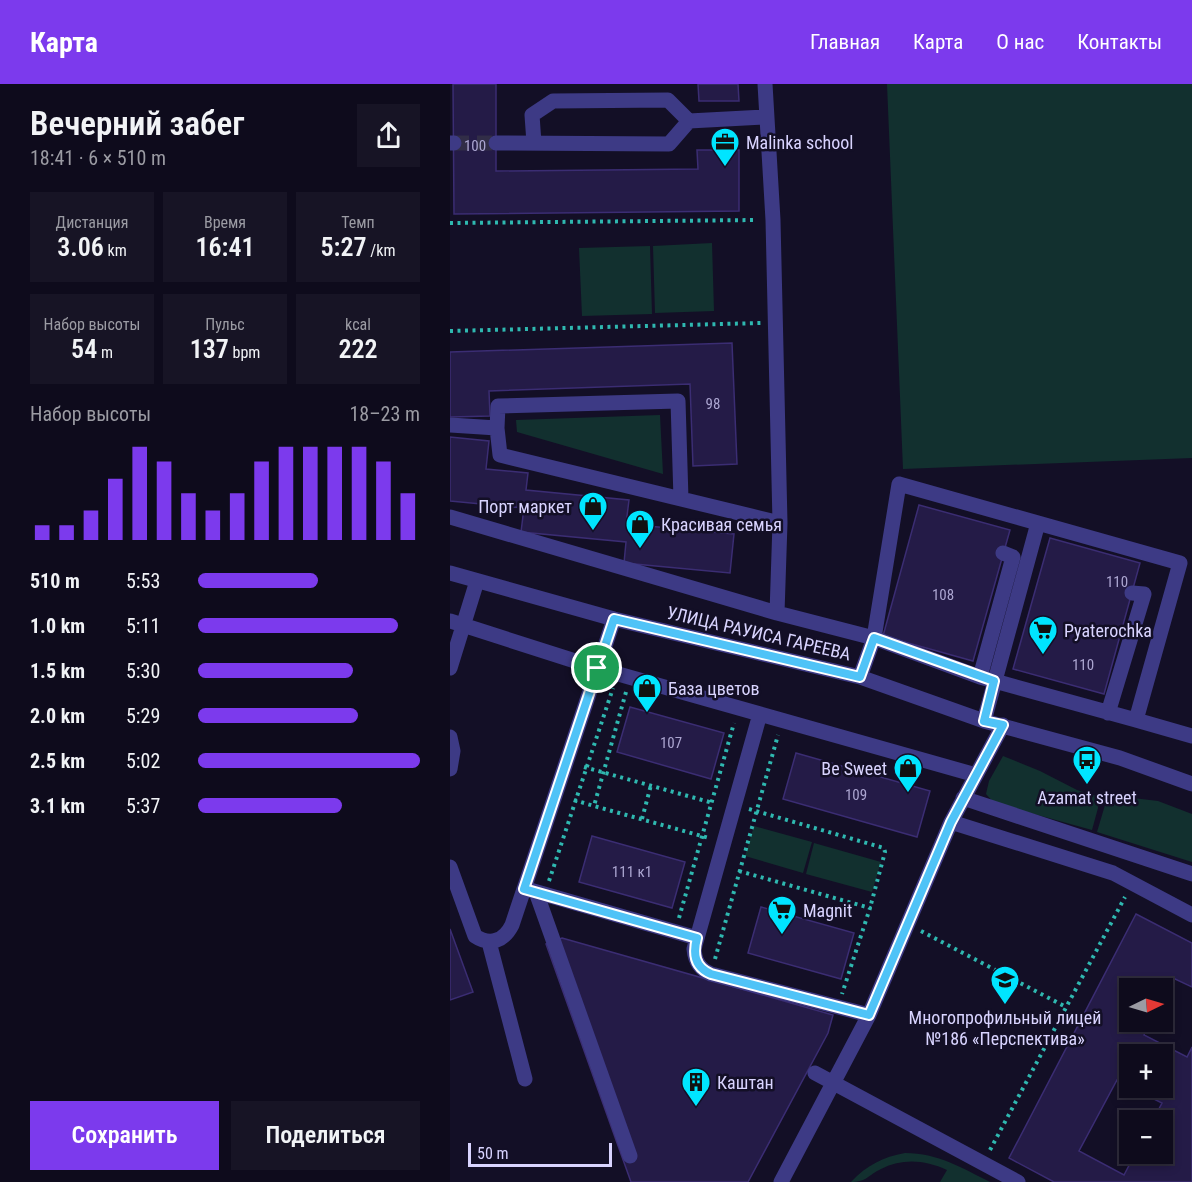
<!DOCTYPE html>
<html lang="ru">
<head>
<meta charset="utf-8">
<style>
	body { margin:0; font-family:"Roboto Condensed",sans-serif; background:#171425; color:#f1f3f6; height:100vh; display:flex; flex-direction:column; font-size:22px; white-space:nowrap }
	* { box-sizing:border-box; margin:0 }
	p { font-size:20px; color:#9b9ba3 }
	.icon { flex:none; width:33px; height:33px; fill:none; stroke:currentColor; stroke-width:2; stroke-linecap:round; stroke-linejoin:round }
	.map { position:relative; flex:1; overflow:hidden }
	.drawer { display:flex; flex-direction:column; background:#0e0b1c; width:450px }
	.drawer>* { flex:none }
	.needle { width:39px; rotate:85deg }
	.buttons { position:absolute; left:669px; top:894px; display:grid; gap:12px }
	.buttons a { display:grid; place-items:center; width:54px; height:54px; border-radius:0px; background:#0e0b1c; box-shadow:0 3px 9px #0003,0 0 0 2px #2e2b3b; font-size:30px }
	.scale { position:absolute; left:18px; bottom:15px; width:144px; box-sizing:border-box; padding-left:6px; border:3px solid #d9d4ff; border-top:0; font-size:16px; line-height:21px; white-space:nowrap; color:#d9d4ff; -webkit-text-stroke:4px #130f26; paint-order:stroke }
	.pin { position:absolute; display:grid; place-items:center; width:51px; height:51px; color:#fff; margin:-26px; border:3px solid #fff; border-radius:50%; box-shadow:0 2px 6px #0007 }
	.round { display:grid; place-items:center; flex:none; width:63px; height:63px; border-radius:0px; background:#171425 }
	.head { display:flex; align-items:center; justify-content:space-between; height:102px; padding:0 30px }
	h1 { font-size:33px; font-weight:600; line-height:45px }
	.figures { display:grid; grid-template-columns:repeat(3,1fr); gap:9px; height:102px; padding:6px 30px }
	.figures div { display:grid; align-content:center; border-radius:0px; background:#171425; text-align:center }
	.figures b { font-size:26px; font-weight:600 }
	.figures small { font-size:16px; font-weight:400 }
	.figures p { font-size:16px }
	.chart { height:168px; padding:12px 30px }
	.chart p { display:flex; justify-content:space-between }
	.chart svg { width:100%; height:108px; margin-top:6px; stroke:#7c3aed; stroke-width:6 }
	.cta { display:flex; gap:12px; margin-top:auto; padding:12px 30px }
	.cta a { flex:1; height:69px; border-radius:0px; background:#7c3aed; color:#fff; font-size:24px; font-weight:600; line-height:69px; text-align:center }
	.cta a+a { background:#171425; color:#f1f3f6 }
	ul { padding:0 30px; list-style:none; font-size:20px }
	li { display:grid; grid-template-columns:96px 72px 1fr; align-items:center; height:45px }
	li i { height:15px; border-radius:8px; background:#7c3aed }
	header { display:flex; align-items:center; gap:36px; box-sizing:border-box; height:84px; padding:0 30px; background:#7c3aed; color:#fff }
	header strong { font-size:28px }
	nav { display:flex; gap:33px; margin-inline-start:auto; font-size:21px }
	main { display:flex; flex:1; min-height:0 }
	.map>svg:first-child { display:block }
</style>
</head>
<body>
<header>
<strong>Карта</strong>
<nav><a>Главная</a><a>Карта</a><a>О нас</a><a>Контакты</a></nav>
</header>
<main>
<section class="drawer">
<div class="head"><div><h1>Вечерний забег</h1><p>18:41 · 6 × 510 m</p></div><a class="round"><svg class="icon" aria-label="share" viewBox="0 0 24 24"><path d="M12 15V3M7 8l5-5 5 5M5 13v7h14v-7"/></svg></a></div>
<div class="figures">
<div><p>Дистанция</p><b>3.06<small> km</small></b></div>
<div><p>Время</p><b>16:41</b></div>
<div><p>Темп</p><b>5:27<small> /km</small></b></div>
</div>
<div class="figures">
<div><p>Набор высоты</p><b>54<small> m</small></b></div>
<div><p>Пульс</p><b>137<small> bpm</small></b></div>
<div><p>kcal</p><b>222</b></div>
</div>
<div class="chart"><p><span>Набор высоты</span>18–23 m</p>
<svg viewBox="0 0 160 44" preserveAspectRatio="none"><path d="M5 44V38M15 44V38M25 44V32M35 44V19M45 44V6M55 44V12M65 44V25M75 44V32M85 44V25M95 44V12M105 44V6M115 44V6M125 44V6M135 44V6M145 44V12M155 44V25"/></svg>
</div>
<ul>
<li><b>510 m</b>5:53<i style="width:54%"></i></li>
<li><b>1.0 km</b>5:11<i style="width:90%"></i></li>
<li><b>1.5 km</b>5:30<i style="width:70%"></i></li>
<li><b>2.0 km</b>5:29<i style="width:72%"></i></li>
<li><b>2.5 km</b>5:02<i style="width:100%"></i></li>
<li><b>3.1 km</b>5:37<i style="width:65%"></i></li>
</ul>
<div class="cta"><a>Сохранить</a><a>Поделиться</a></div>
</section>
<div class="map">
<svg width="742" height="1098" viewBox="0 0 742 1098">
	<rect width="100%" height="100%" fill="#130f26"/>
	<path fill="#12302f" d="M437 0H742V374L453 385Z
		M262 159 264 227 205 229 203 162Z
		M200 162 202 230 132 232 129 164Z
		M210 331 213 390 67 348 66 336Z
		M553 672 590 687 627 706 647 712 648 724 642 746 544 719 536 710 539 697Z
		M658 711 708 717 742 730V778L647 748Z
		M304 742 362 758 353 789 295 772Z
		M364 759 431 778 422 808 356 790Z
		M455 1069C488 1069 512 1084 540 1098H490L497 1086C475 1076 453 1074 431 1085 418 1091 417 1098 401 1098 417 1081 433 1073 455 1069Z"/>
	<path fill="#241b47" stroke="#3b2d73" stroke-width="1.5" fill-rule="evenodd" d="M3 0H46V87L248 85 247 66H289V127L4 130Z
		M248 0H288L289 17H249Z
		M282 259 287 380 243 382 240 300 39 307 40 332 0 333V268Z
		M0 353 39 357 36 385 78 389 76 406 179 416 176 440 284 450 280 489 174 479 176 458 71 448 74 424 0 417Z
		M469 421 560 446 523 577 433 552Z
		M600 454 690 479 654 610 563 585Z
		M180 623 274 649 261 695 167 668Z
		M346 669 480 707 467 753 333 715Z
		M142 752 235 778 222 824 129 798Z
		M311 823 404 849 391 895 298 869Z
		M686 830 742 859V903L723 894 712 915V904H680V938H701L694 951 737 973 742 963V1098H604L559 1074ZM680 970H712V1004H682L712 1019 703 1036H712V1070H685L674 1091 629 1067 667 996 680 1002Z
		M0 845 23 908 0 916Z
		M112 854 383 931 378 949 298 1098H181L96 860Z"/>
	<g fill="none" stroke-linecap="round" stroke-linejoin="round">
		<path stroke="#312d47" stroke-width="15" stroke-dasharray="15 8" stroke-linecap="butt" d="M4 59H46"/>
		<path stroke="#2fb8b0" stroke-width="4" stroke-dasharray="3 4.5" stroke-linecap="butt" d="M0 139 307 136
			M0 247 311 239
			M176 608 144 722 259 754
			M134 683 263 719
			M124 716 144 722
			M299 725 434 764 435 768 420 824
			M192 735 201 701
			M289 787 420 824 392 910
			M99 797 163 604
			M229 834 284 639
			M471 847 616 923
			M265 875 328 651
			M540 1066 675 813"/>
		<path stroke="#3d3a85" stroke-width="15" d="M315 0 323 136 330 439 327 529
			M0 59H4
			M46 59 219 60 239 37 316 33
			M84 59 82 31 103 17 218 16 239 37
			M0 341 47 344 50 371 330 439
			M47 344 48 322 228 317 231 415
			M0 433 327 529 424 554 530 593 686 636
			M0 489 164 535 410 593 534 637 670 674 742 700
			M0 537 147 584 526 691
			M0 584 27 497
			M410 593 424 554 449 400 730 479 686 636 742 652
			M530 593 563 473 553 469
			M658 629 694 510 682 509
			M310 630 244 865C245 877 249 885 261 890L419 931
			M534 637 588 439
			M0 653 3 667 0 685
			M513 714 742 790
			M501 738 663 789 742 831
			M0 783 25 852C40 862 54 857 62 841L164 535
			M80 806 247 854
			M86 808 180 1072
			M39 858 75 995
			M365 989 568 1098
			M331 1098 419 931 501 738 553 641"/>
	</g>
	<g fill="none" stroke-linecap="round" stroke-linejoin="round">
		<g stroke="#fff" stroke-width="12">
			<path id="route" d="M164 535 410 593 424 554 544 597 534 637 553 641 501 738 419 931 261 890C244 883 243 869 247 854L74 805Z"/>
		</g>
		<use href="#route" stroke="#4fc3f7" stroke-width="8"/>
	</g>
	<defs>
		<g id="office-pin" transform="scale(1.5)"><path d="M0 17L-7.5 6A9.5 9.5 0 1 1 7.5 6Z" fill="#00e5ff" stroke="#130f26"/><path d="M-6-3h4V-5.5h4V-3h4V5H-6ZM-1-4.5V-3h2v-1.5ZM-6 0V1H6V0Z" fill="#111"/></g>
		<g id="shop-pin" transform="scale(1.5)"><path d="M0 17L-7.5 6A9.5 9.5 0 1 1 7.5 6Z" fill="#00e5ff" stroke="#130f26"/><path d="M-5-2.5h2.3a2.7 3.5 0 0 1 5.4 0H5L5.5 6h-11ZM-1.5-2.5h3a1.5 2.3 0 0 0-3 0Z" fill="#111"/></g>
		<g id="supermarket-pin" transform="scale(1.5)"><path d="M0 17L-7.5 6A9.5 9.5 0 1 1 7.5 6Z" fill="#00e5ff" stroke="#130f26"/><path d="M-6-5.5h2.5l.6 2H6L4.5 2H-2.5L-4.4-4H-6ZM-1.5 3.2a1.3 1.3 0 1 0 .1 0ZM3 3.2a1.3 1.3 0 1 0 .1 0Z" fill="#111"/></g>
		<g id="bus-pin" transform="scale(1.5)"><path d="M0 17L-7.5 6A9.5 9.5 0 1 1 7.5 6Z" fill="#00e5ff" stroke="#130f26"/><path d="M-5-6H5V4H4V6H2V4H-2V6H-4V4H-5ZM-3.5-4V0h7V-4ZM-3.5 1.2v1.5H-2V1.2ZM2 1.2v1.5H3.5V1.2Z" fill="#111"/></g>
		<g id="school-pin" transform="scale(1.5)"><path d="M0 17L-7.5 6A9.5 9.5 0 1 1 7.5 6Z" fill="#00e5ff" stroke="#130f26"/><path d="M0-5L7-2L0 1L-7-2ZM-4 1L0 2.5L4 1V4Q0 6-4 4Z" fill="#111"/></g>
		<g id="building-pin" transform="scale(1.5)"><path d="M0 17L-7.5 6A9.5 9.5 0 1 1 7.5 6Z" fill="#00e5ff" stroke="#130f26"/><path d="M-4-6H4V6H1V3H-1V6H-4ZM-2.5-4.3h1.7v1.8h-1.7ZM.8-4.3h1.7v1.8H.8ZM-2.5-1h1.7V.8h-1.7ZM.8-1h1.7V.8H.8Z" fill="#111"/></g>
	</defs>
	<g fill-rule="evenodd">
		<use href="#office-pin" x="275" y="58"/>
		<use href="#shop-pin" x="143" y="422"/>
		<use href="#shop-pin" x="190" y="440"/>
		<use href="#supermarket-pin" x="593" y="546"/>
		<use href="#shop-pin" x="197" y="604"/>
		<use href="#bus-pin" x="637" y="676"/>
		<use href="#shop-pin" x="458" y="684"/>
		<use href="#supermarket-pin" x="332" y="826"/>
		<use href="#school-pin" x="555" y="896"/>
		<use href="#building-pin" x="246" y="998"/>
	</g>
	<g text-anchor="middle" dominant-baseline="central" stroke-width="5" stroke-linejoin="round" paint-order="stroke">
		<g font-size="15" fill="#aca6d1">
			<text x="25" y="62">100</text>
			<text x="263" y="320">98</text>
			<text x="667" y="498">110</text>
			<text x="493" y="511">108</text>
			<text x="633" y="581">110</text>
			<text x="221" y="659">107</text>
			<text x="406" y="711">109</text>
			<text x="182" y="788">111 к1</text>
		</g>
		<g font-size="18" fill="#d9d4ff" stroke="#130f26" text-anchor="start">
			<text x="296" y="58">Malinka school</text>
			<text x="122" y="422" text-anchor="end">Порт маркет</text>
			<text x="211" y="440">Красивая семья</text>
			<text x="614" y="546">Pyaterochka</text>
			<text x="218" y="604">База цветов</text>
			<text x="437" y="684" text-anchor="end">Be Sweet</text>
			<text x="637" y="713" text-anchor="middle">Azamat street</text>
			<text x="353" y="826">Magnit</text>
			<text x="555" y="933" text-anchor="middle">Многопрофильный лицей<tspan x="555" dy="21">№186 «Перспектива»</tspan></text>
			<text x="267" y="998">Каштан</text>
		</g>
		<g font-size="18" fill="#d9d4ff" stroke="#130f26">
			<text transform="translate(309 549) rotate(13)">УЛИЦА РАУИСА ГАРЕЕВА</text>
		</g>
	</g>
</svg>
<div class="buttons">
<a><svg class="needle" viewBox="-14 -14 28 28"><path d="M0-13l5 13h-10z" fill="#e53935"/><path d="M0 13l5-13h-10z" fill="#9b9ba3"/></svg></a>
<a>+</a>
<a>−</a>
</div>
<div class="scale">50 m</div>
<div class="pin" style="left:147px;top:584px;background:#1e9e55"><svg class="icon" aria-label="arrive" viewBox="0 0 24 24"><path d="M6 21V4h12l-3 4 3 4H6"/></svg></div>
</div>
</main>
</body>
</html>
